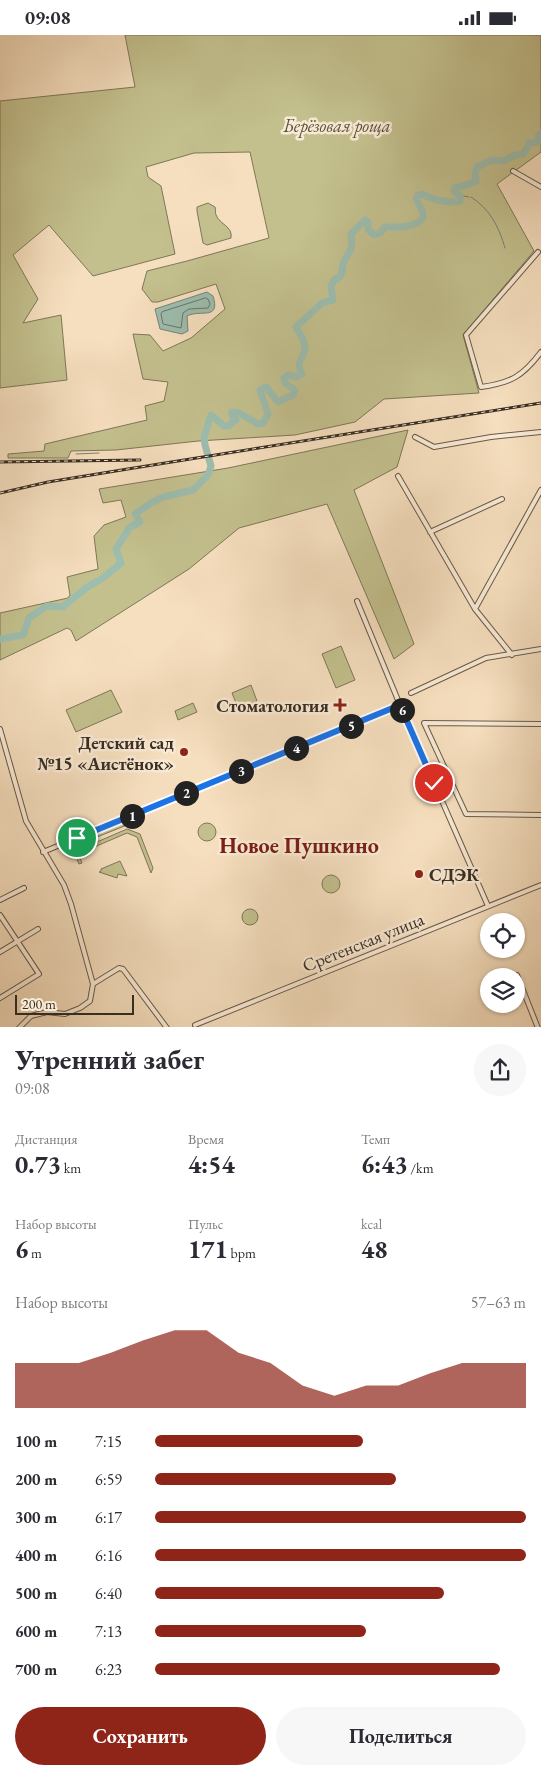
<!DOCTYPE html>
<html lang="ru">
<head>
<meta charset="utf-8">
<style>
	body { margin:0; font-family:"EB Garamond",serif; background:#f7f7f7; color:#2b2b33; height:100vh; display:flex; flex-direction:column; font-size:19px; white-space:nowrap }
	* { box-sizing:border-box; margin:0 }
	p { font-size:16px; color:#7c7c81 }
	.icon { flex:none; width:28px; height:28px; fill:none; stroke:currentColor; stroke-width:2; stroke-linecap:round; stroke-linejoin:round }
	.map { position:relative; height:992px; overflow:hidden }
	.panel { display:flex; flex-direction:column; background:#fff; flex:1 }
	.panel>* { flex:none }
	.tools { position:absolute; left:480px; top:878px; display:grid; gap:10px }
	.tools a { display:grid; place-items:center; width:45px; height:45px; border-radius:50%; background:#fff; box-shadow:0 1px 4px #0004; font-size:25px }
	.scale { position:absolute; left:15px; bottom:12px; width:119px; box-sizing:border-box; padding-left:5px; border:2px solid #382e22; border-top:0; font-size:14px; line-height:18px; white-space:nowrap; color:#382e22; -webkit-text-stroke:4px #f9ead5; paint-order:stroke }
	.pin { position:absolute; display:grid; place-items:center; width:42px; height:42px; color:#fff; margin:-21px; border:2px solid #fff; border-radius:50%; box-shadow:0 1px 5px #0007 }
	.km { position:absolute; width:25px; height:25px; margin:-12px; border-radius:50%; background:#222; color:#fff; font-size:14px; line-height:25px; text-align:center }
	.round { display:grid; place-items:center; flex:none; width:52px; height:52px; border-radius:26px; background:#f7f7f7 }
	.head { display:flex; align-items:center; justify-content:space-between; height:85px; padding:0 15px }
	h1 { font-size:28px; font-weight:700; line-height:38px }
	.stats { display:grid; grid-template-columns:repeat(3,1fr); gap:8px; height:85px; padding:5px 15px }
	.stats div { display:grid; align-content:center }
	.stats b { font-size:25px; font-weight:700 }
	.stats small { font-size:14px; font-weight:400 }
	.stats p { font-size:14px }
	.chart { height:140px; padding:10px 15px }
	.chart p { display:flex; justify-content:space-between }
	.chart svg { width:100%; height:90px; margin-top:5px; fill:#8f2418; opacity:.7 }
	.cta { display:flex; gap:10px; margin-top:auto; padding:10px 15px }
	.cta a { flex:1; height:58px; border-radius:30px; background:#8f2418; color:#fff; font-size:20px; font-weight:700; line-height:58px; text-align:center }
	.cta a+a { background:#f7f7f7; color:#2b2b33 }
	ul { padding:0 15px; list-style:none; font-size:16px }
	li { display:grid; grid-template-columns:80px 60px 1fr; align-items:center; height:38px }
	li i { height:12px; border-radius:6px; background:#8f2418 }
	.status { display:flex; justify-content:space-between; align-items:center; height:35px; padding:0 25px; background:#fff; direction:ltr }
	.status svg { height:14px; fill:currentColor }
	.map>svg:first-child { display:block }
</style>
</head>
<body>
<div class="status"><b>09:08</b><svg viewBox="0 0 49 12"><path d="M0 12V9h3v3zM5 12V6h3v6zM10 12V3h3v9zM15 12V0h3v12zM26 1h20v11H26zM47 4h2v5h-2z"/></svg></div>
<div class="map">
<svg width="541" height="993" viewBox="0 0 541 993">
	<rect width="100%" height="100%" fill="#f6dfbf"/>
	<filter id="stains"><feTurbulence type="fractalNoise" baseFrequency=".004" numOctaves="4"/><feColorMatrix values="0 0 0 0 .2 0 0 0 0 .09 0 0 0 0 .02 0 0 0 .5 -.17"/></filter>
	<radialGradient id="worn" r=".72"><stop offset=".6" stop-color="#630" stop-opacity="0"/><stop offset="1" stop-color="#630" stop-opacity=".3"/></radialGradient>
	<path fill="#c3c08e" stroke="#7e7758" d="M125 0H541V117L497 149 534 216 463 300 479 358 384 364 355 387 295 400 198 406 116 415 71 416 68 423H8V419L44 416 45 409 147 385 145 371 164 366 168 347 143 344 133 299 150 300 163 316 191 303 225 274 216 249 158 267H152L142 254 147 236 187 226 269 203 250 117 194 118 146 132 148 142 161 151 175 219 93 241 49 190 13 220 38 264 23 288 61 280 67 345 0 353V66L135 52Z
		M208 168 215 172C216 175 215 178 216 180 220 190 233 191 231 203L207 210 203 208 197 176V172Z
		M408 395 397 432 354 455 414 609 394 624 327 469 239 493 189 534 76 606 71 595 67 593 0 625V578L68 563 70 560 67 542 98 534 94 501 104 490 126 482 121 465 103 468 99 454 228 433Z
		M341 611 355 645 336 653 322 619Z
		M251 650 257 666 238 673 232 658Z
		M111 655 122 677 76 697 66 675Z
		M193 668 197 677 178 685 175 676Z
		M135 782 137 786 62 816 60 812Z
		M198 797a9 9 0 1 1 18 0a9 9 0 1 1-18 0Z
		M127 794 140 799 153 833 151 838 137 802 127 798 78 819 82 828 79 829 75 819 76 816Z
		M120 826 127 841 118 839 117 843 99 837 101 836V834Z
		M322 849a9 9 0 1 1 18 0a9 9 0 1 1-18 0Z
		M242 882a8 8 0 1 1 16 0a8 8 0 1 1-16 0Z"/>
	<path fill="#9dbdae" stroke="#758476" d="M207 257 213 261C221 286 200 274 187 281L188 296 182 299 160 294 155 274Z"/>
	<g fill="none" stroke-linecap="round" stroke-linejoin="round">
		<path stroke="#6a7668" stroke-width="1" d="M206 263 208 264 210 269 208 273 189 274 183 278 181 293 163 289 161 279 162 277Z"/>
		<path stroke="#758476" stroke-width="1" d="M471 162C490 174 499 192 505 213
			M461 163 464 161 469 162
			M76 419 99 418"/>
		<path stroke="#9dbdae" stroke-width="7" d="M0 604 23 600 29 583 47 571 63 572 86 553 103 543 121 528 116 514 130 492 140 487 135 479 151 468 163 462 193 455 208 440 211 431 205 410 204 402 211 380 224 391H228L236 385 232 381V377L239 378 258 389 263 388 268 379 260 355 266 352 278 367 293 360 295 355 285 348 284 343 288 340 297 342 302 339C294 325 306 322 305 311 304 305 299 297 296 292L322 268 333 265 331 252 334 245 340 242C343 237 342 232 344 226 351 214 353 215 351 199L365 185 368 187V194L374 200 380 198 385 192C398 192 413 194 423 183V177L416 164 418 160 422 159C430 164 451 169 460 166V161L454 156 455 153 470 149 476 146 475 139 477 132 492 125 503 126 515 120 523 119 527 113 529 108 538 107V101L541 98"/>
		<g stroke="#685a49" stroke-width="6">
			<path id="street" d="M513 136 541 152
				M538 217 466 300 481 352C511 348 523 341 541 317
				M415 402 434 412 491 402 541 397
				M398 441 475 574 512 620
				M430 497 502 464
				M357 566 400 670 488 871
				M475 574 541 455
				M411 658 486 623 541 614
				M541 689 424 688 466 779 541 780
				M0 694 26 786 64 850 71 869 93 949 90 966 80 973 65 979 47 977 31 981 19 993
				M43 817 400 670
				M0 865 24 853
				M0 880 39 939 0 963
				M0 917 38 894
				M517 940 538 993
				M93 949 119 933 123 934 167 993
				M195 990 541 850"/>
		</g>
		<use href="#street" stroke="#f9ead5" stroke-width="4"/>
		<g stroke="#382e22" stroke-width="3">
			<path id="rail" d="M0 427 140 425
				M0 458 48 447 134 433 541 368"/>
		</g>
		<use href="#rail" stroke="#f9ead5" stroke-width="1" stroke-dasharray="4" stroke-linecap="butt"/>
	</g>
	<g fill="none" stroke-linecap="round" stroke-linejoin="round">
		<g stroke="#fff" stroke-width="10">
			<path id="route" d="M77 803 400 670 434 748"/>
		</g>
		<use href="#route" stroke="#1a73e8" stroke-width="6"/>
	</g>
	<g fill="#8f2418" stroke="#f9ead5" stroke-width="2">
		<path d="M337.5 662.5h5v5h5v5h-5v5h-5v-5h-5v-5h5z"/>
		<circle cx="184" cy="717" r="5"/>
		<circle cx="419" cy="839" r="5"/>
	</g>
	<g text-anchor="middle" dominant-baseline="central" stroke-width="5" stroke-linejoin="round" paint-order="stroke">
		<g font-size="18" font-style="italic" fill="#5b523d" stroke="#f9ead5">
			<text x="337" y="90">Берёзовая роща</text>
		</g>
		<g font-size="18" font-weight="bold" fill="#382e22" stroke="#f9ead5" text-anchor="end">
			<text x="329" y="670">Стоматология</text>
			<text x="174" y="707">Детский сад<tspan x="174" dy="21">№15 «Аистёнок»</tspan></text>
			<text x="429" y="839" text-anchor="start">СДЭК</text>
		</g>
		<g font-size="18" fill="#382e22" stroke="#f9ead5">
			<text transform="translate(363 907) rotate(-22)">Сретенская улица</text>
		</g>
		<g font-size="22" font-weight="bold" fill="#7a1f14" stroke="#f9ead5">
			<text x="299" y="810">Новое Пушкино</text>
		</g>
	</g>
	<rect width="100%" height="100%" filter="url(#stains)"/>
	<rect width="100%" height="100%" fill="url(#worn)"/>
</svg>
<div class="tools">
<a><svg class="icon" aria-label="locate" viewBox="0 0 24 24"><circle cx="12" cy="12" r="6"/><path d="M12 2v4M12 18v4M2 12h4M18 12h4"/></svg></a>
<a><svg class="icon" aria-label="layers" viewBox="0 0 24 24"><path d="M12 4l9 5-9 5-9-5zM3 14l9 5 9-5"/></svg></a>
</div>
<div class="scale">200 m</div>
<div class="pin" style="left:77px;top:803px;background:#1e9e55"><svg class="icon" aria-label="arrive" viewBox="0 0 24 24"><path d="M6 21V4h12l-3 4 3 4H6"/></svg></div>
<div class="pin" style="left:434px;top:748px;background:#d93025"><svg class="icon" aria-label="check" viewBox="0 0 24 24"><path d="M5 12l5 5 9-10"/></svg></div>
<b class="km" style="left:132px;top:781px">1</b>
<b class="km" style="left:186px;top:758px">2</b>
<b class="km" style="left:241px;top:736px">3</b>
<b class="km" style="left:296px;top:713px">4</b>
<b class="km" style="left:351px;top:691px">5</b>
<b class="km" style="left:402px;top:675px">6</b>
</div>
<section class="panel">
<div class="head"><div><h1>Утренний забег</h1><p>09:08</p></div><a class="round"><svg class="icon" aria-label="share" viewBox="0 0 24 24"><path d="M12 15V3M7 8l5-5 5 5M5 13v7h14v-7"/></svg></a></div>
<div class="stats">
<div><p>Дистанция</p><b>0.73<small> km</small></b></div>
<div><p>Время</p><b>4:54</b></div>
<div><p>Темп</p><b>6:43<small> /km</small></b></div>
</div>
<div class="stats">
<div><p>Набор высоты</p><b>6<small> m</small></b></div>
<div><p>Пульс</p><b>171<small> bpm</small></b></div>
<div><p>kcal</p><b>48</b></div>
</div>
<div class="chart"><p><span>Набор высоты</span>57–63 m</p>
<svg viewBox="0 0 160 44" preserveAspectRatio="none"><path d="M0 44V22L10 22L20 22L30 17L40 11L50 6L60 6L70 17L80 22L90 33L100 38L110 33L120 33L130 27L140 22L150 22L160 22V44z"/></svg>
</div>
<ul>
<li><b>100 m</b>7:15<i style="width:56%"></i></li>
<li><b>200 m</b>6:59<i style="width:65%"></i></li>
<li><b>300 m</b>6:17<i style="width:100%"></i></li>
<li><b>400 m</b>6:16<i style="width:100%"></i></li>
<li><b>500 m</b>6:40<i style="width:78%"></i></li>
<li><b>600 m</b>7:13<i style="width:57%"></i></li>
<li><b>700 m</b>6:23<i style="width:93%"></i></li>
</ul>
<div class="cta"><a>Сохранить</a><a>Поделиться</a></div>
</section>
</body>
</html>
